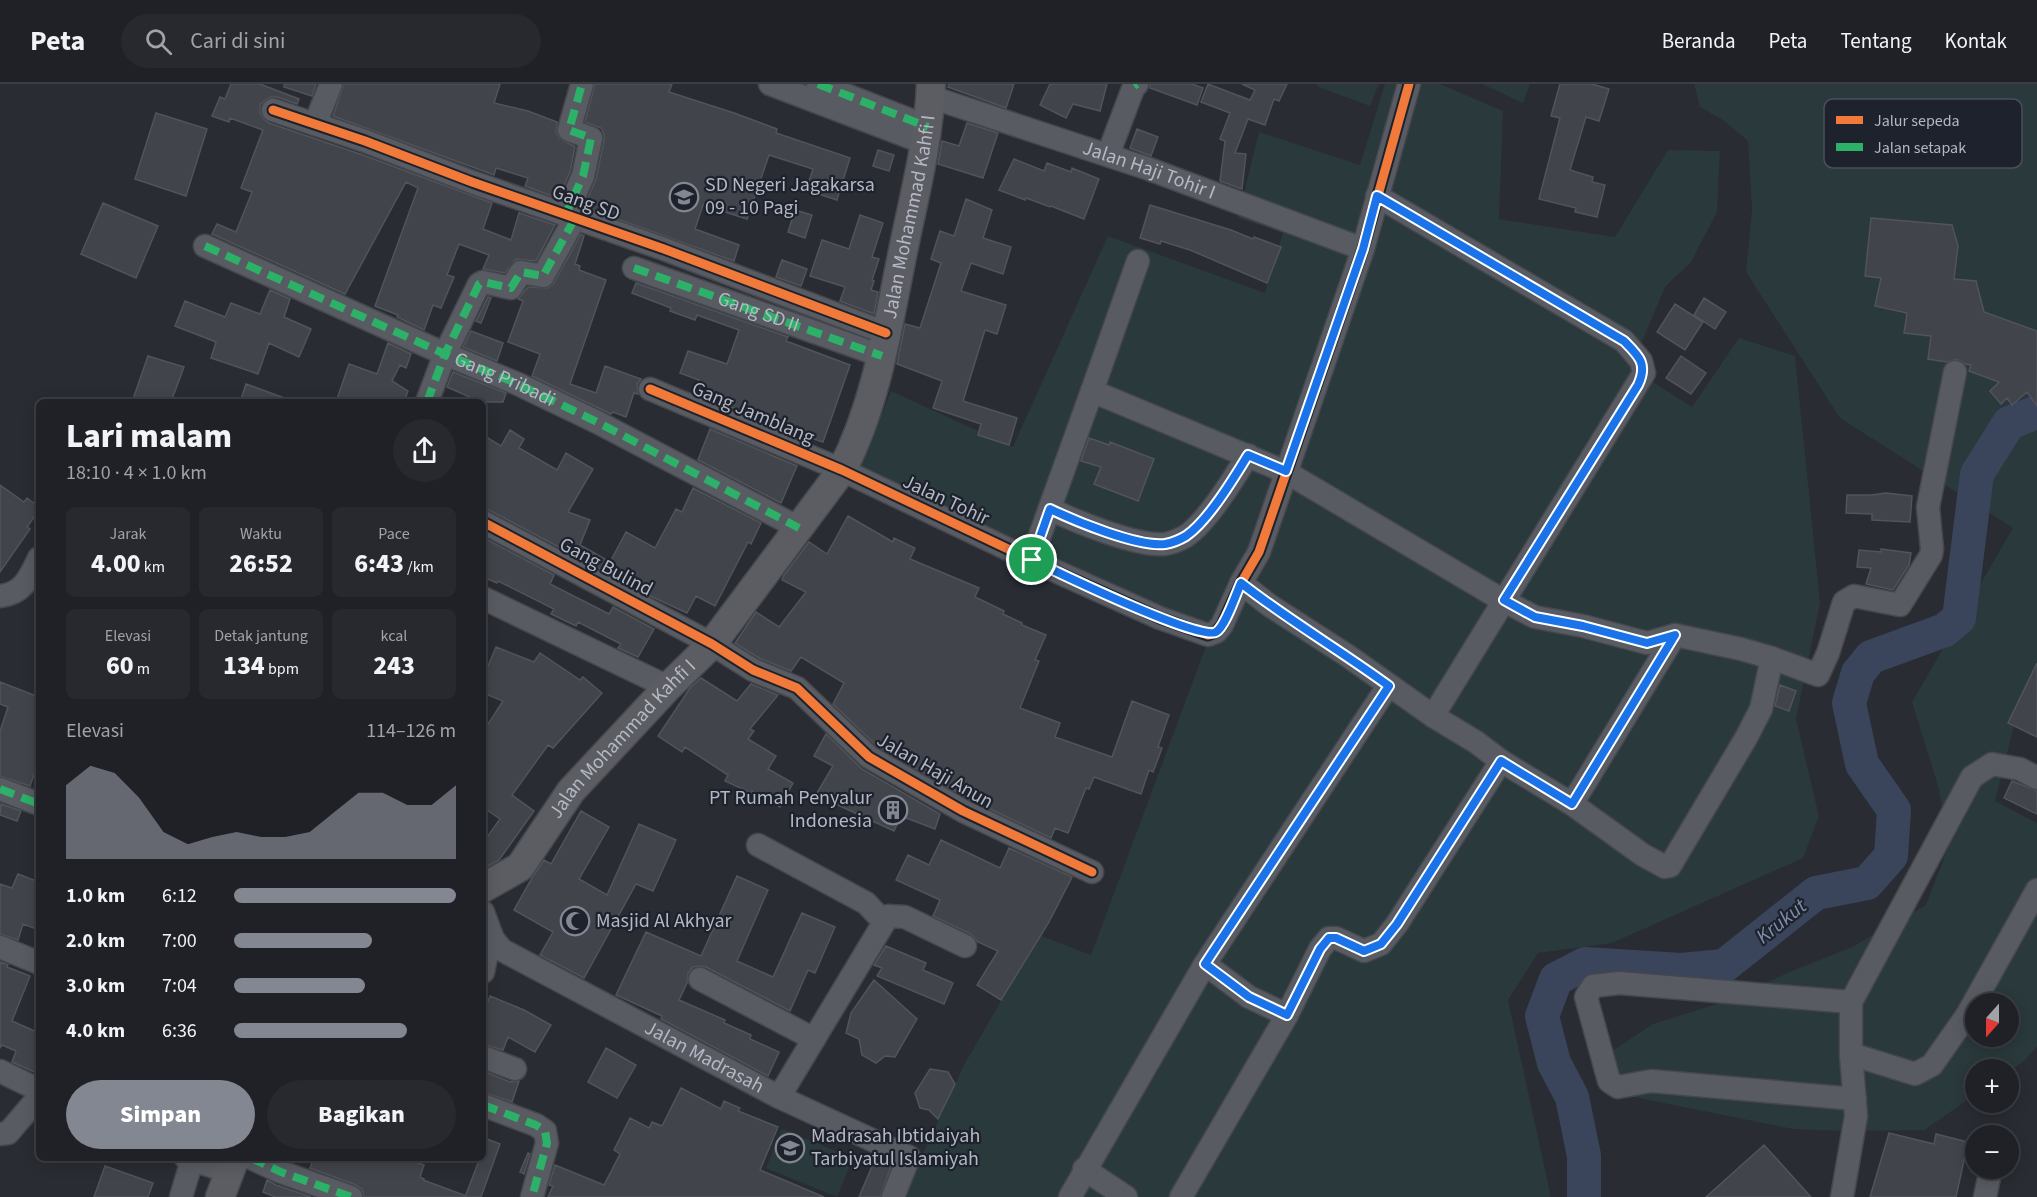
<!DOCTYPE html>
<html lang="id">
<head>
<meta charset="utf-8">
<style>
	body { margin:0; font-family:"Source Sans 3",sans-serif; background:#27292e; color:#f1f3f6; height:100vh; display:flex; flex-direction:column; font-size:22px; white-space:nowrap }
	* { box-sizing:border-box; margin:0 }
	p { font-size:20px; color:#a1a3a7 }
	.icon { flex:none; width:33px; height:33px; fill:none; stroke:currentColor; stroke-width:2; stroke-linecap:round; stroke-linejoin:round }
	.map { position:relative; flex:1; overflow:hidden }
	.sheet { position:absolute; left:36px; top:315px; width:450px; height:762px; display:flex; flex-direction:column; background:#1f2126; border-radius:9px; box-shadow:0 3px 15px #0003,0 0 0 2px #3c3e43 }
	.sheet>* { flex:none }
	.needle { width:39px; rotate:201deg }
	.controls { position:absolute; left:1965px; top:909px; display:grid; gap:12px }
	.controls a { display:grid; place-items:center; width:54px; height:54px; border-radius:50%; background:#1f2126; box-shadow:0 3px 15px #0003,0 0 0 2px #3c3e43; font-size:30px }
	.pin { position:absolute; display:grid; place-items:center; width:51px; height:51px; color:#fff; margin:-26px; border:3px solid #fff; border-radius:50%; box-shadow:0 2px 6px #0007 }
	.round { display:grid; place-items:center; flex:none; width:63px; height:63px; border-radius:32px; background:#27292e }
	.headline { display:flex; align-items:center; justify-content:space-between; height:102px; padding:0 30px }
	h1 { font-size:33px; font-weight:800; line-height:45px }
	.metrics { display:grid; grid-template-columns:repeat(3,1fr); gap:9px; height:102px; padding:6px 30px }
	.metrics div { display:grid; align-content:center; border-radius:9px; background:#27292e; text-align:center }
	.metrics b { font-size:26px; font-weight:800 }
	.metrics small { font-size:16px; font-weight:400 }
	.metrics p { font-size:16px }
	.chart { height:168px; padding:12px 30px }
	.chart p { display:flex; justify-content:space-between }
	.chart svg { width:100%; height:108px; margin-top:6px; fill:#838791; opacity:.7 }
	.primary-button { display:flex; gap:12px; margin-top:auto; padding:12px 30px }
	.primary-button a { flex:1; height:69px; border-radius:36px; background:#838791; color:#fff; font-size:24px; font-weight:800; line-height:69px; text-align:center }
	.primary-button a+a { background:#27292e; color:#f1f3f6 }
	ul { padding:0 30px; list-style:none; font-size:20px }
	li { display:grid; grid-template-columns:96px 72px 1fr; align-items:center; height:45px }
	li i { height:15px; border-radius:8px; background:#838791 }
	header { display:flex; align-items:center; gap:36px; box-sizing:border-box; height:84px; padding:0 30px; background:#1f2126; border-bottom:2px solid #3c3e43 }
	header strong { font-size:28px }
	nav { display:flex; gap:33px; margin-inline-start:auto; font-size:21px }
	.search { width:420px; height:54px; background:#27292e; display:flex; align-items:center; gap:15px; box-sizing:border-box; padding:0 21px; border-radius:33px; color:#a1a3a7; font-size:22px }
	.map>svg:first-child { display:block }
</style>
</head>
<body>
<header>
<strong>Peta</strong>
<div class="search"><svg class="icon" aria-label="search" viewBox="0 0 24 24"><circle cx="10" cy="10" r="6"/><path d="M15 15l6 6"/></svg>Cari di sini</div>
<nav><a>Beranda</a><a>Peta</a><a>Tentang</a><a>Kontak</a></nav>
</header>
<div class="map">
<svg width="2037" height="1113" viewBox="0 0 2037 1113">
	<rect width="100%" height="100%" fill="#292c33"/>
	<path fill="#2a393c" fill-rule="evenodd" d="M1318 0H1379L1370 22 1316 2Z
		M1385 0H1440L1503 27 1499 135 1615 153 1668 66 1720 67 1717 128 1691 178 1665 203 1631 284 1692 323 1739 254 1795 272 1820 519 1796 635 1819 732 1803 774 1612 859 1538 869 1508 916 1551 1113H903L964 981 1039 851 1091 871 1209 554 854 396 891 307 1013 363 1108 152 1265 209 1283 149 1238 134 1259 48 1360 81Z
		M1482 0H1530L1523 19Z
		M1694 0H2037V590L2022 610 1995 717 2037 739V963L2025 976 2009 988 2008 986H1976L1975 1011 1924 1046 1845 1047 1793 1045 1629 1012 1609 969 1653 940 1726 917 1792 887 1852 863 1926 821 1948 764 1939 705 1912 618 2013 444 1840 334 1746 188 1752 125 1748 57 1723 36 1700 23ZM1976 920H2008V952H1976Z
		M782 1045 853 1074 837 1113 766 1084Z"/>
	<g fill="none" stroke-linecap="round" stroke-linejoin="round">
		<path stroke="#3a455b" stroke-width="34" d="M1584 1113V1072L1572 1013 1554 979 1542 932 1556 895 1585 880 1681 886 1724 882 1816 809 1867 799 1891 772 1894 726 1862 680 1849 619 1858 589 1871 573 1945 546 1959 534 1977 390 2009 339 2037 328"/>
	</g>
	<path fill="#41444a" stroke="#50545b" stroke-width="1.5" d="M231 0H260L299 15 297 20 277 13H271L265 16 260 21V28L263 34 269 39 360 70 492 119 483 145 511 156 519 129 555 141 536 177 516 175 505 189 483 185 489 171 459 160 447 191 454 193 441 224 433 221 424 246 397 233 398 231 375 222 418 104 406 98 345 210 212 150 217 140 236 148 252 108 241 104 263 46 230 34 229 38 212 32 220 13 225 15Z
		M284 0H316L312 12 284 3Z
		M344 0H500L494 19 528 27 557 38 556 48 559 54 575 63 570 88 558 114 525 102 528 94 496 84 494 91 333 32Z
		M595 0H672L669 8 734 29 777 45 776 49 850 74 837 116 806 106 813 85 769 71 747 135 703 121 695 145 739 161 734 177 584 123 596 95 604 57V50L601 44 585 38Z
		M949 0H1014L1006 24 948 3Z
		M1050 0H1107L1100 27 1073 20 1066 34 1040 21Z
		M1150 0H1192L1203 4 1197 21 1150 4Z
		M1208 0 1250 16 1255 6 1242 0H1287L1279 17 1274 15 1265 41 1248 35 1235 69 1246 70 1242 105 1220 97 1225 57 1220 55 1230 29 1201 18Z
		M1560 0H1592L1609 5 1599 37 1586 33 1570 86 1593 93 1592 98 1605 101 1597 133 1575 128 1576 124 1539 115 1560 34 1551 32Z
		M156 29 207 45 186 112 135 95Z
		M967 39 998 49 983 94 938 80 942 57 959 62Z
		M1137 45 1158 53 1151 72 1130 64Z
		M878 66 894 71 889 87 873 82Z
		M1014 75 1044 87 1047 79 1071 88 1072 84 1099 95 1084 135 1051 122 1050 123 1026 114 1025 116 999 106Z
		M966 115 992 126 983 154 1011 163 1003 190 971 179 961 207 1006 221 997 250 985 246 963 317 1017 334 1009 361 978 351 981 340 933 324 942 297 897 280 905 240 920 244 941 179 931 175 940 147 954 152Z
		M103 119 158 142 136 194 81 170Z
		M1150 121 1231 146 1253 155 1254 153 1281 163 1267 199 1190 166 1161 157 1160 160 1140 154Z
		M795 126 812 131 805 154 788 148Z
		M860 131 883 139 872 173 879 175 872 196 874 197 871 206 878 208 874 230 840 217 845 203 810 192 822 156 849 165Z
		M1871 134 1952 141 1958 162 1954 195 1976 197 1984 228 2037 247V322L2027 308 2012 321 2007 314 2001 320 1990 307 1999 298 1969 287 1971 281 1965 280 1957 275 1947 278 1928 275 1931 252 1904 249 1907 229 1875 222 1881 194 1865 192Z
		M581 150 584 152 575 180 580 182 579 186 606 196 570 300 596 309 605 282 641 295 637 300 638 310 634 309 626 333 613 328 611 330 532 292 540 270 508 258 523 217 518 215 528 203 548 204 554 199Z
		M782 176 807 185 801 202 776 193Z
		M636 199 788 253 786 257 850 281 823 358 776 342 779 334 724 322 720 320 721 317 695 309 699 296 680 289 688 267 727 280 739 246 697 231 695 236 670 227 671 224 632 209Z
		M270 206 290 215 284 233 311 245 299 273 269 259 258 290 211 274 216 258 175 242 185 217 225 233 231 219 260 230Z
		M488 213 491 214 481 239 476 237Z
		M1704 214 1726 228 1715 245 1694 231Z
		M1675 220 1703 238 1685 266 1657 248Z
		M471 247 503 259 497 277 463 263Z
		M388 259 411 270 406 284 400 281 392 297 408 307 404 318H336L349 280 377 290Z
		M148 272 184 283 171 318H132Z
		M1681 272 1706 289 1691 310 1666 294Z
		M453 288 506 309 503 318H481L447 303Z
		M246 300 290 316V318H240Z
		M710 345 797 382 781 419 698 376Z
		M510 346 524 355 519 364 557 386 566 369 593 385 568 428 590 436 580 461 610 478 626 448 655 464 676 425 682 428 693 404 761 439 751 460 748 458 715 522 696 512 687 529 648 511 650 509 620 493 619 495 489 426 483 425V351L501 362Z
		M1089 354 1109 361 1110 358 1154 375 1138 417 1094 400 1101 383 1081 377Z
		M0 401 24 418 27 414 39 423V426L27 443 30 445 0 488Z
		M1886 409 1912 412 1910 438 1872 436V430L1846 429 1847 411H1871Z
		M848 432 893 458 894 454 915 464 910 475 979 504 975 513 1004 527 1003 530 1022 539V541L1046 551 1035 576 1039 577 1020 624 1060 639 1055 653 1112 673 1132 617 1169 631 1158 663 1162 664 1153 688 1149 686 1141 710 1094 693 1089 705 1086 704 1068 749 1055 744 1051 754 969 715 877 662 833 620 844 599 801 573 791 587 759 574 735 559 756 528 779 543 806 508 782 496 784 491 809 458 827 470Z
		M484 454 554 491 550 500 609 530 613 523 654 545 638 573 618 564 621 560 578 538 576 542 551 530 554 525 498 497 497 499 483 493Z
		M1881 465 1911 469 1909 481 1893 506 1866 500 1871 484 1857 483 1859 466 1881 468Z
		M496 563 534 578 540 569 580 596 583 593 602 609 553 664 548 661 512 711 534 727 499 776 483 785V759L500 735 483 723V648L503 617 483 609V594Z
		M2037 579V653L2008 639Z
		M701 594 737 617 751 600 778 611 750 645 754 647 748 655 776 672 768 685 793 699 780 723 752 707 751 709 725 697 728 691 685 663 682 668 658 652 690 604Z
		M0 598 39 613V676L30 702 0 692V647L8 623 0 620Z
		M1780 601 1796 607 1789 627 1775 622Z
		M826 650 862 685 940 730 935 745 901 732 894 747 840 722 817 709 833 682 814 672Z
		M2012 697 2037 707V730L2004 714Z
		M1 720 21 727 17 737 0 731Z
		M581 727 609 743 579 795 607 811 639 740 676 756 653 807 636 800 584 894 540 871 553 848 514 826 532 794 544 776 551 780Z
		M941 756 1000 784 1009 764 1072 793 1049 838 1001 916 977 901 998 867 978 858 971 850 933 832 940 816 896 796 908 771 929 781Z
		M18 790 39 798V846L23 840 18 856 0 850V800L12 804Z
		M737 792 768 806 737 877 773 893 802 829 835 843 815 889 808 886 790 927 706 883 700 882 693 883 688 889 687 899 679 916 725 936 724 939 751 951 750 955 779 968 768 992 661 935 662 932 616 911 646 848 701 872Z
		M886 862 926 879 923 886 953 899 944 920 877 892 882 884 874 881Z
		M0 878 8 881 7 883 30 892 12 937 39 949V990L12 978 16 967 2 961 0 964Z
		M874 896 917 935 895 973 885 972 876 979 862 971 859 955 846 949 851 929Z
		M490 912 524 926 551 941 535 968 508 953 503 966 483 960V931Z
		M606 964 636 981 617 1014 588 998Z
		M930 985 948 988 955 1000 938 1035 929 1026 920 1024 915 1009Z
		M483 987 510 998 519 997 512 1018 483 1008Z
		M681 1004 721 1025 724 1017 740 1024 738 1027 778 1043 760 1086 824 1113H548L553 1102 549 1101 555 1081 604 1101 620 1070 614 1066 630 1034 649 1044 652 1038 662 1042Z
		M1889 1049 1934 1060 1936 1050 1968 1058 1956 1113H1870Z
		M487 1055 500 1060 481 1113H465L480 1074H483V1065Z
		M1764 1061 1811 1113H1706Z
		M528 1069 530 1070 524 1090 520 1088Z
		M876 1073 892 1080 880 1113H859Z
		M314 1074H403L424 1081 420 1093 424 1095 423 1096 464 1111V1113H364L362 1105 356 1101 310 1084Z
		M105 1082 153 1099 148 1113H94Z
		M267 1096 276 1101 311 1113H275L263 1108Z"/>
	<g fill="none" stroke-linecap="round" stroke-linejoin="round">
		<g stroke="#45474d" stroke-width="25">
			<g id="minor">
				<path d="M770 0 925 59"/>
				<path d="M818 0 928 43"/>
				<path id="s1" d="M931 13 1149 85 1363 165"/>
				<path d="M273 26 365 57 472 98 664 165 886 249"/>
				<path d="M315 40 331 0"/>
				<path d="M1108 71 1134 2 1137 0"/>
				<path d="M1377 112 1624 257 1641 277 1644 289 1433 632"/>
				<path d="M566 130 583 92 591 54 569 46 582 0"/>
				<path d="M205 162 445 270 518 300 597 338 799 444"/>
				<path id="s2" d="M634 184 882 272"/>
				<path d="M650 305 842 386 1031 476 1160 534 1208 551 1216 548 1222 541 1241 499 1259 468 1363 165 1409 0"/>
				<path d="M1092 307 1138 177"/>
				<path d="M427 318 445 270 479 200 483 198 511 204 521 188 543 192 575 134"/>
				<path d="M1050 425C1075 437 1137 463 1165 460 1171 459 1181 455 1186 452 1208 437 1234 394 1248 371"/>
				<path d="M483 438 712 560 753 586 797 604 869 673 963 727 1092 788"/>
				<path d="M1031 476 1092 307 1286 388 1504 517 1535 533 1583 542 1647 559 1675 551 1741 565 1772 574 1818 591 1828 569 1844 518 1854 512 1900 521 1931 471 1932 465 1928 423 1955 288"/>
				<path d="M1241 499 1269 521 1348 572 1433 632 1476 658 1501 677 1572 720 1643 771 1665 783 1670 782 1746 654 1761 625 1772 574"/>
				<path d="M0 512C23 510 30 493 39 474"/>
				<path d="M483 514 668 603"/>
				<path d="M0 705 39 720"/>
				<path d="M1572 720 1675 551"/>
				<path d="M758 761 866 819 883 837"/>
				<path id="s3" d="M483 828 493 855 502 866 779 1013 909 1073 893 1113"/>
				<path d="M0 863 39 879"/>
				<path d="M1205 880 1249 913 1287 931 1320 865 1329 854H1336L1364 867 1381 860 1397 840 1501 677"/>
				<path d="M483 888 491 850"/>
				<path d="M700 895 814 955"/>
				<path d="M1851 918 1619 899 1593 902 1586 913 1609 997 1618 1003 1651 997 1855 1015"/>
				<path d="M1851 970 1915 990 1932 981 1967 931 2037 806"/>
				<path d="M483 973 515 985"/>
				<path d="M0 987 39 1006"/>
				<path d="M779 1013 888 832 905 833 965 862"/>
				<path d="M483 1021 536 1041 545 1047 547 1059 532 1113"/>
				<path d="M0 1050 8 1049 39 1013"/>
				<path d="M186 1074 230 1088"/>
				<path d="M251 1074 281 1088 351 1113"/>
				<path d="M1084 1085 1126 1113"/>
				<path d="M181 1113 192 1076"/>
				<path d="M1070 1113 1205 880 1388 602"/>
				<path d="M1181 1113 1287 931"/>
				<path d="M1842 1113 1856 1032 1851 970V918L1972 693 1992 680 2020 685 2037 694"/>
				<path d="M1985 1113 1991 1084"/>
			</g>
		</g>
		<g stroke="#464950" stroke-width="31">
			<g id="major">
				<path id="s4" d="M483 804 520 783 571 707 668 603 712 560 842 386C878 316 888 239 904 162 915 109 929 55 931 0"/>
				<path d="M220 1113 235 1074"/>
			</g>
		</g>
		<use href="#minor" stroke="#585b62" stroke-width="22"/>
		<use href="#major" stroke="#5b5d63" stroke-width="28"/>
		<g stroke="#2db169" stroke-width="8" stroke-dasharray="15 8" stroke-linecap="butt">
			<path d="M818 0 928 43"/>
			<path d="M1134 2 1137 0"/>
			<path d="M561 129 566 130 583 92 591 54 569 46 582 0"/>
			<path id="s5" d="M205 162 445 270 518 300 597 338 799 444"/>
			<path d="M634 184 882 272"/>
			<path d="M427 318 445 270 479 200 483 198 511 204 521 188 543 192 575 134"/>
			<path d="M0 705 39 720"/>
			<path d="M483 1021 536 1041 545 1047 547 1059 532 1113"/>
			<path d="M251 1074 281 1088 351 1113"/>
		</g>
		<g stroke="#1d222d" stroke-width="13">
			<path id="cycleway" d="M273 26 365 57 472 98 664 165 886 249
				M650 305 842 386 1031 476 1160 534 1208 551 1216 548 1222 541 1241 499 1259 468 1363 165 1409 0
				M483 438 712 560 753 586 797 604 869 673 963 727 1092 788"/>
		</g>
		<use href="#cycleway" stroke="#f17a3a" stroke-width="9"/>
	</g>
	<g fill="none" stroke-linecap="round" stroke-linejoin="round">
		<g stroke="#fff" stroke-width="12">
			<path id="route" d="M1377 112 1624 257C1639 272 1648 280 1638 301L1504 516 1535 533 1583 542 1647 559 1675 551 1572 720 1501 677 1397 840 1381 860 1364 867 1336 854H1329L1320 865 1287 931 1249 913 1205 880 1389 602C1340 566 1288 536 1241 499 1236 510 1225 543 1216 548 1201 558 1055 487 1032 476L1050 425C1075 437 1137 463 1165 460 1171 459 1181 455 1186 452 1208 437 1234 394 1248 371L1286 387 1363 165Z"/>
		</g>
		<use href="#route" stroke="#1a73e8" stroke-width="8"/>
	</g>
	<defs>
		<g id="school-ring" transform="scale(1.5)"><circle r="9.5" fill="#1d222d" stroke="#838791" stroke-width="1.5"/><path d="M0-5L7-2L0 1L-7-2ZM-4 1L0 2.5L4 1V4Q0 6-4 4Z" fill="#838791"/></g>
		<g id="building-ring" transform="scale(1.5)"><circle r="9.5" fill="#1d222d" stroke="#838791" stroke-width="1.5"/><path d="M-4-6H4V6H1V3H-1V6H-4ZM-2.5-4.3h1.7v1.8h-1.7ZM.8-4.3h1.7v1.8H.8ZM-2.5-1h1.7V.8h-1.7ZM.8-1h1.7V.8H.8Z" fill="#838791"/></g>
		<g id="mosque-ring" transform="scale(1.5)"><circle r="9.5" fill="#1d222d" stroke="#838791" stroke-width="1.5"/><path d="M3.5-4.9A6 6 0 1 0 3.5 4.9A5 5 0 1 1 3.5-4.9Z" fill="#838791"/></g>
	</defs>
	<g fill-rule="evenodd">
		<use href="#school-ring" x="684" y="113"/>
		<use href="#building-ring" x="893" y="726"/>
		<use href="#mosque-ring" x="575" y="837"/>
		<use href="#school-ring" x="790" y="1064"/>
	</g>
	<g text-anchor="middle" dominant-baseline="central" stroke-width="4.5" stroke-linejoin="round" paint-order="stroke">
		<g font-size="20" fill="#b3b8c4" stroke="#1d222d">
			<text stroke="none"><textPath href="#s1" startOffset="230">Jalan Haji Tohir I</textPath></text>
			<text transform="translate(586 119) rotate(20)">Gang SD</text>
			<text stroke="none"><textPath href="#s4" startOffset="818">Jalan Mohammad Kahfi I</textPath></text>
			<text stroke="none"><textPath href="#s2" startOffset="132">Gang SD II</textPath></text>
			<text stroke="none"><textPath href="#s5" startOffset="328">Gang Pribadi</textPath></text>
			<text transform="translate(753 329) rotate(23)">Gang Jamblang</text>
			<text transform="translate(946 416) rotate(25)">Jalan Tohir</text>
			<text transform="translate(606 483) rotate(28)">Gang Bulind</text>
			<text stroke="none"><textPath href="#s4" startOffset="207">Jalan Mohammad Kahfi I</textPath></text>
			<text transform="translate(935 687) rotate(30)">Jalan Haji Anun</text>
			<text stroke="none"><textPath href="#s3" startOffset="272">Jalan Madrasah</textPath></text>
		</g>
		<g font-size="20" fill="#b3b8c4" stroke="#1d222d" text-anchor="start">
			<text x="705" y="101">SD Negeri Jagakarsa<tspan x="705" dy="23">09 - 10 Pagi</tspan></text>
			<text x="872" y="714" text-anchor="end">PT Rumah Penyalur<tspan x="872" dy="23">Indonesia</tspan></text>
			<text x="596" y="837">Masjid Al Akhyar</text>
			<text x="811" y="1052">Madrasah Ibtidaiyah<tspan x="811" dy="23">Tarbiyatul Islamiyah</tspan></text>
		</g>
		<g font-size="21" font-style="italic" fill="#7e8da9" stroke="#1d222d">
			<text transform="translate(1781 837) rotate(-39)">Krukut</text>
		</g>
	</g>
	<rect x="1824" y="15" width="198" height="69" rx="9" fill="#1d222d" stroke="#4a4f5a" stroke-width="1.5"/>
	<rect x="1836" y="32" width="27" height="8" fill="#f17a3a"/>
	<rect x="1836" y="59" width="27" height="8" fill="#2db169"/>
	<g font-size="16" fill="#b3b8c4">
		<text x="1874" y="42">Jalur sepeda</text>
		<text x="1874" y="69">Jalan setapak</text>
	</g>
</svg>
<div class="controls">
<a><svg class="needle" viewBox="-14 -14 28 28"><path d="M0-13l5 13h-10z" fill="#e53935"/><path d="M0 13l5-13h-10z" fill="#a1a3a7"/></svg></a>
<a>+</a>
<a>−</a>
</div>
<div class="pin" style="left:1032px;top:476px;background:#1e9e55"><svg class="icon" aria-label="arrive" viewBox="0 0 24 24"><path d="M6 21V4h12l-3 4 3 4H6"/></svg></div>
<section class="sheet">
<div class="headline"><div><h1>Lari malam</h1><p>18:10 · 4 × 1.0 km</p></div><a class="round"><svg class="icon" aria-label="share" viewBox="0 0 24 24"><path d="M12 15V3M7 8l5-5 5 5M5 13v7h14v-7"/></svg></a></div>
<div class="metrics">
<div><p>Jarak</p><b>4.00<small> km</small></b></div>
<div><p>Waktu</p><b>26:52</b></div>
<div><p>Pace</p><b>6:43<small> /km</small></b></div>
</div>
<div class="metrics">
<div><p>Elevasi</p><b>60<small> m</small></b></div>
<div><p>Detak jantung</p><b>134<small> bpm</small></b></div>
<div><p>kcal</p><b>243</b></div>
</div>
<div class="chart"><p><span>Elevasi</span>114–126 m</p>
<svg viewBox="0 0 160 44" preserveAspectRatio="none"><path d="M0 44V14L10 6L20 9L30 19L40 33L50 38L60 35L70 33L80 35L90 35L100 33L110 25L120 17L130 17L140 22L150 22L160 14V44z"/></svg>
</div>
<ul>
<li><b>1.0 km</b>6:12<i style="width:100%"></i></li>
<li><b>2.0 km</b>7:00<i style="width:62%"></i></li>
<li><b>3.0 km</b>7:04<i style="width:59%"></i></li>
<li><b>4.0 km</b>6:36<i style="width:78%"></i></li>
</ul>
<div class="primary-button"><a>Simpan</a><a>Bagikan</a></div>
</section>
</div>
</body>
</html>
